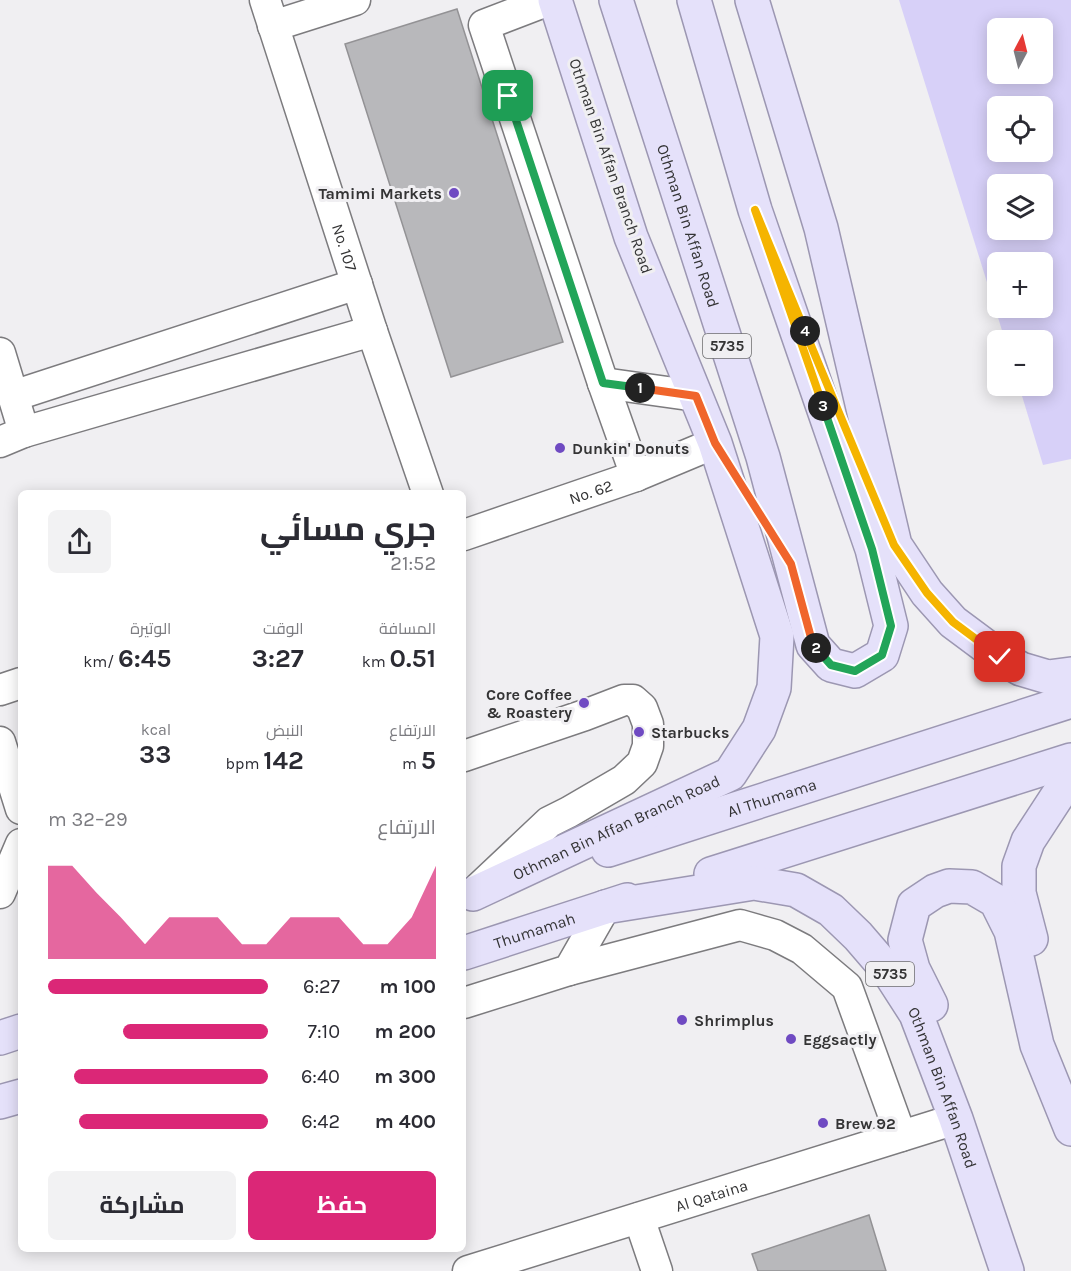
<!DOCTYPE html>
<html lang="ar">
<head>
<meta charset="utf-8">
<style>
	body { margin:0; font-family:Karla,Cairo,sans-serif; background:#f2f2f3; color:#2b2b33; direction:rtl; height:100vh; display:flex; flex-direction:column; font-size:22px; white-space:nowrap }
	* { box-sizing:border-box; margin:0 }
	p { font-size:20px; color:#7c7c81 }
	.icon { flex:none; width:33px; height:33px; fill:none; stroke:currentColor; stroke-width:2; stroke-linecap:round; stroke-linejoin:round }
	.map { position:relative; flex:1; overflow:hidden; direction:ltr }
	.side { position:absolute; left:18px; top:490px; width:448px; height:762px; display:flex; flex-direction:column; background:#fff; border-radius:9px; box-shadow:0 3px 15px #0003; direction:rtl }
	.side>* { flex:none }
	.needle { width:39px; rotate:7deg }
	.buttons { position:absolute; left:987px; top:18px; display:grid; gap:12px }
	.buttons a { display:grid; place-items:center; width:66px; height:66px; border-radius:9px; background:#fff; box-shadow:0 3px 15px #0003; font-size:30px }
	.pin { position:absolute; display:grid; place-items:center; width:51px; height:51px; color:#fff; margin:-26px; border-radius:12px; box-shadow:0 3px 9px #0006 }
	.km { position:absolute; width:30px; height:30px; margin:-15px; border-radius:50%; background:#222; color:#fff; font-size:16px; line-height:30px; text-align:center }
	.round { display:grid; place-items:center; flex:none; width:63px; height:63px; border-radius:9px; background:#f2f2f3 }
	.head { display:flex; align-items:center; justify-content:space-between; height:102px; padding:0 30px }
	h1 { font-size:33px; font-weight:700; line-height:45px }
	.metrics { display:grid; grid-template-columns:repeat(3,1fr); gap:9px; height:102px; padding:6px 30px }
	.metrics div { display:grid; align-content:center }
	.metrics b { font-size:26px; font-weight:700 }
	.metrics small { font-size:16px; font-weight:400 }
	.metrics p { font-size:16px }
	.chart { height:168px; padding:12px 30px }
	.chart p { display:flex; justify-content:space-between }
	.chart svg { width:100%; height:108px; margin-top:6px; fill:#db2777; opacity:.7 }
	.action { display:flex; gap:12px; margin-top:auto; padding:12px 30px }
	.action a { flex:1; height:69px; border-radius:9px; background:#db2777; color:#fff; font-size:24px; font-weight:700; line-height:69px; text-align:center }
	.action a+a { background:#f2f2f3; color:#2b2b33 }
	ul { padding:0 30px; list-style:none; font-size:20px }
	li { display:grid; grid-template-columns:96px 72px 1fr; align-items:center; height:45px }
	li i { height:15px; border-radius:8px; background:#db2777 }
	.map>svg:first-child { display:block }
</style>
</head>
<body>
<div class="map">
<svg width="1071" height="1271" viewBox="0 0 1071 1271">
	<rect width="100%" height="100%" fill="#f0eff2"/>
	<path fill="#d7d0f8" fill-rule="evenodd" d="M899 0H1071V459L1043 465 1019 386H1042V340H1005ZM998 28H1042V74H998ZM998 106H1042V152H998ZM998 184H1042V230H998ZM998 262H1042V308H998Z"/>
	<path fill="#b8b8bb" stroke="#939295" stroke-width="1.5" d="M457 9 563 342 451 377 345 44Z
		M869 1215 886 1271H758L752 1254Z"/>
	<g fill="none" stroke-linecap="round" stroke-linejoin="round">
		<g stroke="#7c7b7e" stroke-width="33">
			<g id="minor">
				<path id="s1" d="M265 0 372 331 428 494"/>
				<path d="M549 0 484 25 603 383 636 476"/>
				<path d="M273 26 355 0"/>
				<path d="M0 353 24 432 0 442"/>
				<path d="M603 383 696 396"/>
				<path d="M13 396 357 284"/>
				<path d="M24 432 372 331"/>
				<path id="s2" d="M464 535 636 476 715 443"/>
				<path d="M0 690 21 683"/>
				<path d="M0 742 21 809"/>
				<path d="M464 756 585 715 624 700H633L642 708 648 724V746L642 763 624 780 569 812 549 822 479 888"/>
				<path d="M0 893 21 844"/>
				<path d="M569 970 740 925 775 935 802 949 847 987 901 1136"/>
				<path d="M464 1003 569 970 605 907"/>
				<path d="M639 1218 657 1271"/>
				<path id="s3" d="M468 1271 956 1119"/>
			</g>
		</g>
		<g stroke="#9c97b2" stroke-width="36">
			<g id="major">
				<path id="s4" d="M616 0 763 457 813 645 831 665 855 671 882 655 891 626 872 549 755 210 694 0"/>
				<path d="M752 0 821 228 895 545 927 593 953 622 1000 657 1021 669 1048 677 1071 674"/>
				<path id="s5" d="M608 850 1071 701"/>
				<path d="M711 874 1071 760"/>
				<path id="s6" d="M473 894 730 774 759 729 774 688 777 636 715 443 631 237 555 0"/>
				<path id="s7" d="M605 907 754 883 796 890 831 910 858 936 889 972 916 1014 956 1119 1007 1271"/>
				<path d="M1031 939 1019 893V866L1028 841 1060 792 1071 786"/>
				<path id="s8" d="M464 953 627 900"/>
				<path d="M931 1005 913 969 905 940 914 905 935 891 949 886 972 887 996 901 1011 931 1037 1045 1071 1129"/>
				<path d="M0 1038 21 1031"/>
				<path d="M0 1102 21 1096"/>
			</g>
		</g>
		<use href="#minor" stroke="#fff" stroke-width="30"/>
		<use href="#major" stroke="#e5e1fa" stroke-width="33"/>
	</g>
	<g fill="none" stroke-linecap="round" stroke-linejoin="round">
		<g stroke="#fff" stroke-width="12">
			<path id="split-1" d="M508 96 603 383 640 388"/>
		</g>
		<g stroke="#fff" stroke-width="12">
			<path id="split-2" d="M640 388 696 396 715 443 791 564 813 645 816 648"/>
		</g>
		<g stroke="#fff" stroke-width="12">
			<path id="split-3" d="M816 648 831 665 855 671 882 655 891 626 872 549 823 406"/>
		</g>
		<g stroke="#fff" stroke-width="12">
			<path id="split-4" d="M805 331 755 210 823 406"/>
		</g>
		<g stroke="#fff" stroke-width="12">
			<path id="split-5" d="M805 331 894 545 927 593 953 622 1000 657"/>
		</g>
		<use href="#split-1" stroke="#22a559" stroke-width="8"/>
		<use href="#split-2" stroke="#f0652b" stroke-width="8"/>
		<use href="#split-3" stroke="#22a559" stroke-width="8"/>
		<use href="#split-4" stroke="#f5b400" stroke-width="8"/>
		<use href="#split-5" stroke="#f5b400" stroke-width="8"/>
	</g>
	<g fill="#6f4ac2" stroke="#f0eff2" stroke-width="2">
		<circle cx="454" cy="193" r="6"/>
		<circle cx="560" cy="448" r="6"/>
		<circle cx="584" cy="703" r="6"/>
		<circle cx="639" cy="732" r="6"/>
		<circle cx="682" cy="1020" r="6"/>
		<circle cx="791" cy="1039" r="6"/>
		<circle cx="823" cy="1123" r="6"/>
	</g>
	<g text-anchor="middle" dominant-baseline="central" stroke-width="6" stroke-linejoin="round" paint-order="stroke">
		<g fill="#f0eff2" stroke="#6c6c6e" stroke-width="1.5">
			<rect x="703" y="334" width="48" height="24" rx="4.5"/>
			<rect x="866" y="962" width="48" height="24" rx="4.5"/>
		</g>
		<g font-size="15" font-weight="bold" fill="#343435">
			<text x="727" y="346">5735</text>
			<text x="890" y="974">5735</text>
		</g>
		<g font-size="16" fill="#343435" stroke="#f0eff2">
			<text transform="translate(611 166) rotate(71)">Othman Bin Affan Branch Road</text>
			<text stroke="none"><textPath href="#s4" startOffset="237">Othman Bin Affan Road</textPath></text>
			<text stroke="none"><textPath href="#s1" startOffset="260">No. 107</textPath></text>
			<text stroke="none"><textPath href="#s2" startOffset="134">No. 62</textPath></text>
			<text stroke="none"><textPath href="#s5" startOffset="172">Al Thumama</textPath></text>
			<text stroke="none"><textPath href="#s6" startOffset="158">Othman Bin Affan Branch Road</textPath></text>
			<text stroke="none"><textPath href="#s8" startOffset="74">Thumamah</textPath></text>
			<text stroke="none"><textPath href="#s7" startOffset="447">Othman Bin Affan Road</textPath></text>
			<text stroke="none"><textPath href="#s3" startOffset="255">Al Qataina</textPath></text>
		</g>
		<g font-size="16" font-weight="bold" fill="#343435" stroke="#f0eff2" text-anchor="start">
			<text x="442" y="193" text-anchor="end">Tamimi Markets</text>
			<text x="572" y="448">Dunkin' Donuts</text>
			<text x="572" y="694" text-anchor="end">Core Coffee<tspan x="572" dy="18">&amp; Roastery</tspan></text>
			<text x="651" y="732">Starbucks</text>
			<text x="694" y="1020">Shrimplus</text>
			<text x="803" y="1039">Eggsactly</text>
			<text x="835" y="1123">Brew 92</text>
		</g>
	</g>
</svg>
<div class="buttons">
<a><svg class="needle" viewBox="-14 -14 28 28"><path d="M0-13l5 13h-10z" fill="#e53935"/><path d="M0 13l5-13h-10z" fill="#7c7c81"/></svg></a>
<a><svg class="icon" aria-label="locate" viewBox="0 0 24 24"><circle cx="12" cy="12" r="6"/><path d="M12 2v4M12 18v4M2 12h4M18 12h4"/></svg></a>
<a><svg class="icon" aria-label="layers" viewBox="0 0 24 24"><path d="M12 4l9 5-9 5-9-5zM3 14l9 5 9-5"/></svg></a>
<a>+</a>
<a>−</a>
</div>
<div class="pin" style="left:508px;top:96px;background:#1e9e55"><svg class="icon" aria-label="arrive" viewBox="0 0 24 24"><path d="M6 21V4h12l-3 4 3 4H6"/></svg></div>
<div class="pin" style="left:1000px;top:657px;background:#d93025"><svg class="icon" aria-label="check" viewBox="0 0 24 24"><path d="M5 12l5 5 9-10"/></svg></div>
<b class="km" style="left:640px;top:388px">1</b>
<b class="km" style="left:816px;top:648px">2</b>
<b class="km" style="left:823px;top:406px">3</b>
<b class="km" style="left:805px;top:331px">4</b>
<section class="side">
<div class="head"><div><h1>جري مسائي</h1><p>21:52</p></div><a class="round"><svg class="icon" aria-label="share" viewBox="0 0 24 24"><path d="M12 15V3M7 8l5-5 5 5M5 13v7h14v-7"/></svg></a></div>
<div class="metrics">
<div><p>المسافة</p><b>0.51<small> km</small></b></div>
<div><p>الوقت</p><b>3:27</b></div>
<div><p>الوتيرة</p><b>6:45<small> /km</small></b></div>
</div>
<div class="metrics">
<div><p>الارتفاع</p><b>5<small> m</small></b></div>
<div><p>النبض</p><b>142<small> bpm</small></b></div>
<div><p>kcal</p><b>33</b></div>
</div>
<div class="chart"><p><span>الارتفاع</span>29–32 m</p>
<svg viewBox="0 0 160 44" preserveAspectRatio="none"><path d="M0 44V6L10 6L20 17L30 27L40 38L50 27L60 27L70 27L80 38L90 38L100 27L110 27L120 27L130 38L140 38L150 27L160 6V44z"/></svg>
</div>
<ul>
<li><b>100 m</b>6:27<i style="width:100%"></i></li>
<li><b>200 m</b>7:10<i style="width:66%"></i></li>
<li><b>300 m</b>6:40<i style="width:88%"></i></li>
<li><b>400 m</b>6:42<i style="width:86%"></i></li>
</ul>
<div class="action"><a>حفظ</a><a>مشاركة</a></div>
</section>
</div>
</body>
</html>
